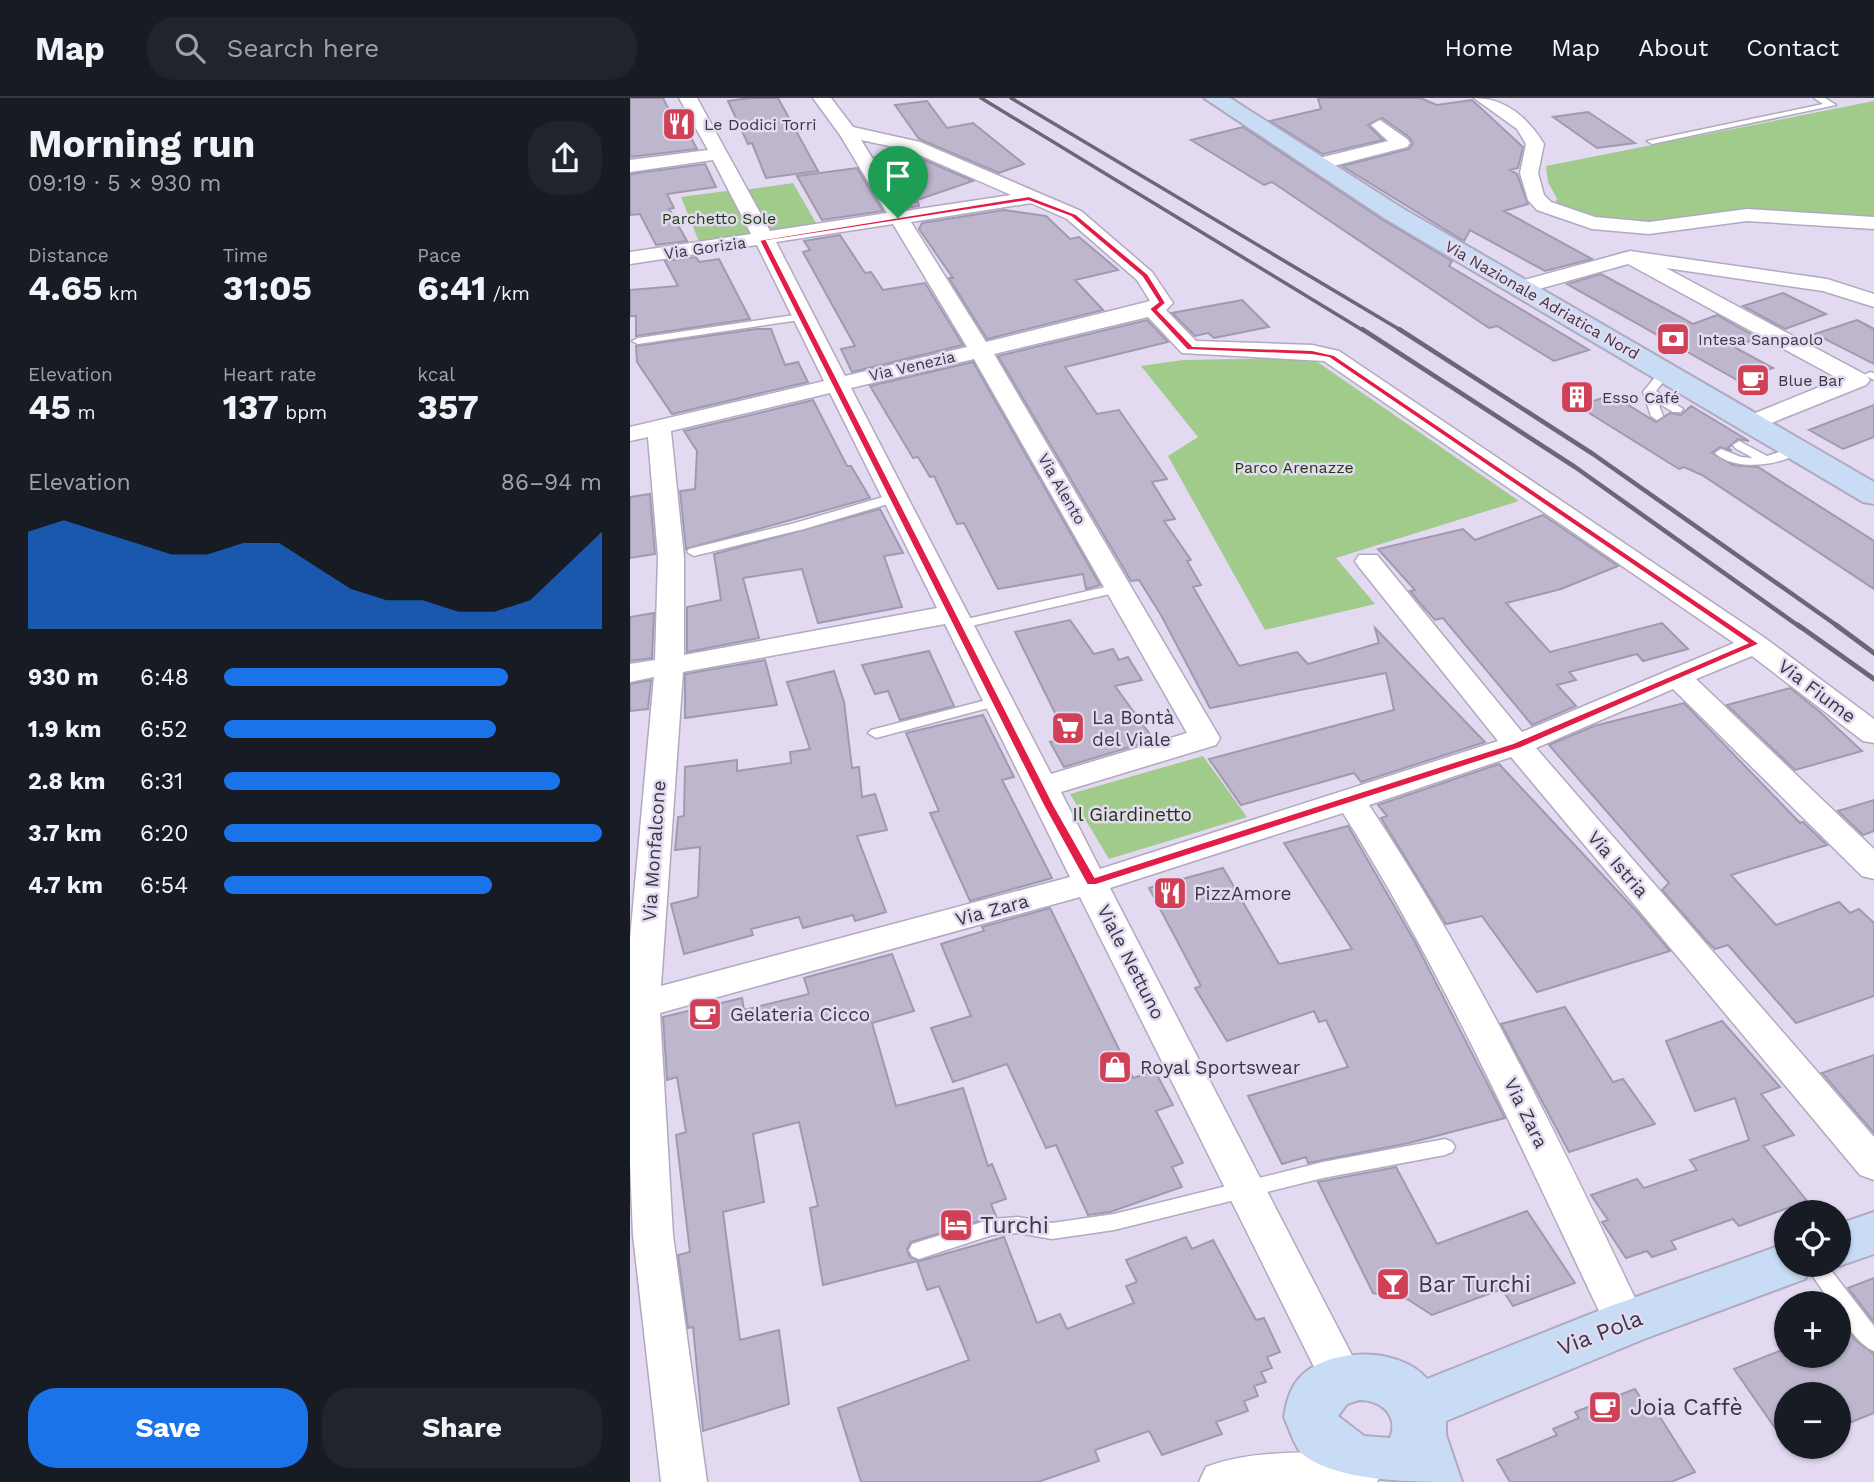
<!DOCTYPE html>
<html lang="en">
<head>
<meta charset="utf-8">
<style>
	body { margin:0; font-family:"Work Sans",sans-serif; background:#20242c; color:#f1f3f6; height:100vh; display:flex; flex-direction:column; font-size:26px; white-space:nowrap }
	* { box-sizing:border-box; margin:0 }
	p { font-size:23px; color:#9ea1a6 }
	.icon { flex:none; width:38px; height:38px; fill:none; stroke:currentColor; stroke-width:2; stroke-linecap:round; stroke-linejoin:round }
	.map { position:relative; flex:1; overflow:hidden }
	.panel { display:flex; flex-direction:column; background:#171b24; width:630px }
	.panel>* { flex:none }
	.controls { position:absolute; left:1144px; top:1102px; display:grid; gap:14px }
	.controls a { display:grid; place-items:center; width:77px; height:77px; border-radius:50%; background:#171b24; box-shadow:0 2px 5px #0004; font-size:35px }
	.pin { position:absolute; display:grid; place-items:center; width:60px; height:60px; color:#fff; margin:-72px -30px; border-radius:50% 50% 50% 0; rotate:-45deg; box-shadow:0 0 7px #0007 }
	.pin .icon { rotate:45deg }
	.round { display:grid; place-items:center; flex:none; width:74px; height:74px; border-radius:28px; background:#20242c }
	.overview { display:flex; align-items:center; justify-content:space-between; height:119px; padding:0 28px }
	h1 { font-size:38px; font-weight:700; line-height:52px }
	.metrics { display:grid; grid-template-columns:repeat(3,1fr); gap:10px; height:119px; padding:7px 28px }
	.metrics div { display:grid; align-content:center }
	.metrics b { font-size:35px; font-weight:700 }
	.metrics small { font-size:19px; font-weight:400 }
	.metrics p { font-size:19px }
	.chart { height:196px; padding:14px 28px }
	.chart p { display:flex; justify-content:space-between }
	.chart svg { width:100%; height:126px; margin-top:7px; fill:#1a73e8; opacity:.7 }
	.primary-button { display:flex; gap:14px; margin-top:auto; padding:14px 28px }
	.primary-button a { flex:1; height:80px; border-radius:28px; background:#1a73e8; color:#fff; font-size:28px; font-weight:700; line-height:80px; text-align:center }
	.primary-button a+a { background:#20242c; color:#f1f3f6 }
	ul { padding:0 28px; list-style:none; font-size:23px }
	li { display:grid; grid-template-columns:112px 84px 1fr; align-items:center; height:52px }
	li i { height:18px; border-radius:9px; background:#1a73e8 }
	header { display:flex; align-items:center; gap:42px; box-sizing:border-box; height:98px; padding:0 35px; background:#171b24; border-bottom:2px solid #363941 }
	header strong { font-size:33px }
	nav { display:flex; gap:38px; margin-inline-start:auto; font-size:24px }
	.search { width:490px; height:63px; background:#20242c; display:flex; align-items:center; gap:18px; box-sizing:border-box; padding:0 24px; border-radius:28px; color:#9ea1a6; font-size:26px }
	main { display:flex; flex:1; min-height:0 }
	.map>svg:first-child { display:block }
</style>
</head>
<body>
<header>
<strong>Map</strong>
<div class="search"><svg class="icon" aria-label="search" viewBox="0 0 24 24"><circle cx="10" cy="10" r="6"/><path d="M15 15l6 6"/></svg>Search here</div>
<nav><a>Home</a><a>Map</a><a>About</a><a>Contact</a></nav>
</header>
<main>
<section class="panel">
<div class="overview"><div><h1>Morning run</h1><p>09:19 · 5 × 930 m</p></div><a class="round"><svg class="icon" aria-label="share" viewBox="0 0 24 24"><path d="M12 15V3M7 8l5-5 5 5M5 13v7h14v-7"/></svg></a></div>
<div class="metrics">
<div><p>Distance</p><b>4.65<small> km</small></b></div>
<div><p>Time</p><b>31:05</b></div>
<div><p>Pace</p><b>6:41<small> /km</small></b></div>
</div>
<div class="metrics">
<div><p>Elevation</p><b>45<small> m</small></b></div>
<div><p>Heart rate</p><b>137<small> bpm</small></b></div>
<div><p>kcal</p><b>357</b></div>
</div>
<div class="chart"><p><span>Elevation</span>86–94 m</p>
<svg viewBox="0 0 160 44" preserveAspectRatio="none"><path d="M0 44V10L10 6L20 10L30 14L40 18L50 18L60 14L70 14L80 22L90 30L100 34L110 34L120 38L130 38L140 34L150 22L160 10V44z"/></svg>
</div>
<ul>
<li><b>930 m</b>6:48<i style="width:75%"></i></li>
<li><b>1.9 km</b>6:52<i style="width:72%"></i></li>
<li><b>2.8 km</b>6:31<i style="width:89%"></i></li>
<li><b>3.7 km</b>6:20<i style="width:100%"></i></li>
<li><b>4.7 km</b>6:54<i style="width:71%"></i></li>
</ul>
<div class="primary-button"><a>Save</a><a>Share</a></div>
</section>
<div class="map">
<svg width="1244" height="1384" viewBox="0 0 1244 1384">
	<rect width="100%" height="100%" fill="#e3daf2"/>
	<path fill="#a0cb8b" d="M1244 3V127L1122 119 1018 132 921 111 927 101 918 84 916 68Z
		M163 85 190 132 139 140 114 92Z
		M104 92 129 141 71 149 51 99Z
		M663 260 686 263 889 403 706 460 745 506 635 532 538 358 568 339 511 268 553 262Z
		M573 658 617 719 479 761 440 696Z"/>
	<path fill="#beb6cd" stroke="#a199af" stroke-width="2" d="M0 0H33L40 14 47 13 67 51 0 59Z
		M120 0H148L188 73 136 80 122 45 118 46 98 3Z
		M688 0H790L807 7 842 2 893 49 888 70 880 72 887 76 898 106 874 113 962 161 915 173 840 132 834 143 712 68 779 51 783 45 779 39 752 20 738 27 753 42 693 56 640 23 691 11Z
		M297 3 317 30 343 25 394 66 369 75 289 41 265 7Z
		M958 14 1005 45 967 50 923 19Z
		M613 29 753 122 822 163 819 168 959 252 924 263 867 228 859 230 642 84 634 87 561 42Z
		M278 55 343 83 281 104H288L289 108 276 110 245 59Z
		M75 66 86 89 37 96 44 110 39 111 57 143 26 147 10 116 0 117V76Z
		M227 70 253 113 192 122 167 78Z
		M374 112 416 118 440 141 449 139 488 172 445 182 473 212 357 241 319 180H323L289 131 292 125Z
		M210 137 235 175 241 174 253 192 295 185 333 247 222 274 211 251 225 248 173 154 180 152 174 143Z
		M66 159 69 164 89 161 120 221 6 238V218H0V192L48 188 35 163Z
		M971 176 1063 226 1087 217 1128 240 1104 249 1143 270 1107 282 937 186Z
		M1153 195 1196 216 1155 231 1113 208Z
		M612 202 639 229 584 240 578 235 565 238 542 215Z
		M517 222 538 244 435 269 467 316 489 312 537 381 522 384 545 421 534 423 561 462 557 463 571 487 563 489 609 568 667 554 678 566 749 545 745 530 855 644 731 684 724 675 611 707 579 661 764 612 756 575 580 610 531 517 509 482 501 483 368 258Z
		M1227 222 1244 231V266L1185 236Z
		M126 231H141L155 267 168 264 178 284 42 316 7 264 6 248Z
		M343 264 470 487 456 491 453 476 368 491 334 425 327 426 304 378 300 379 288 359 283 360 240 288Z
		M982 297 1026 324 1040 315 1051 317 1061 308 1119 343 1108 341 1098 350 1102 353 1090 349 1082 355 1103 367 1128 369 1244 443V491L1072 377 1054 369 1049 371 948 308Z
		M183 302 217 368H221L240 400 56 451 50 393 65 391 67 353 54 333Z
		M1244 307V339L1213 351 1179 332Z
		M20 396 25 456 0 460V399Z
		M250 411 273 455 254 458 272 509 188 525 172 471 113 480 129 540 57 554V509L91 502 84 456Z
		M913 417 988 468 931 491 876 505 920 554 1032 525 1058 551 1013 563 1007 556 939 574 946 582 927 587 946 608 902 627 813 520 805 522 789 504 780 493 785 492 748 451 833 431 845 442Z
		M24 515 22 560 0 563V519Z
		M440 522 464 556 483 551 489 562 498 559 512 582 485 588 524 642 434 669 420 644 435 640 428 627H431L385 534Z
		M299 553 324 608 270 622 258 593 245 596 232 567Z
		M135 562 147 607 55 620V576Z
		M204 573 214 604 222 670 229 669 232 699 245 696 257 732 227 738 256 814 225 823 223 817 173 830 169 819 121 831 123 837 54 856 41 806 68 799 70 749 45 752 48 719 54 718 55 669 107 662V673L161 665 160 654 180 651 157 584Z
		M21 582 18 611 0 613V586Z
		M1160 590 1190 614 1232 653 1165 672 1097 607Z
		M1054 605 1170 725 1173 724 1197 747 1101 777 1146 827 1209 804 1220 815 1229 811 1244 825V898L1166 925 1098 847 1085 851 1076 842 1032 792 1039 785 919 647 964 628Z
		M353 617 384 679 372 682 422 780 340 803 300 715 309 713 276 635Z
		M869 666 1007 814 1040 853 907 894 852 818 816 826 751 720 757 718 748 707Z
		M1244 702V733L1233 737 1208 713Z
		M718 728 785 844 875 1020 779 1045 678 1065 676 1059 652 1066 618 998 718 969 696 922 689 924 684 913 597 943 565 890 571 888 519 790 593 770 649 866 722 851 654 745Z
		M420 810 503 980 525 973 543 1007 526 1013 553 1065 542 1069 552 1089 480 1114 458 1117 426 1047 416 1050 377 966 323 984 301 930 341 918 311 846 354 833 352 829Z
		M262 856 284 913 242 925 266 1008 333 990 358 1068 362 1066 376 1101 361 1106 366 1118 281 1144 277 1151 280 1159 290 1163 374 1139 407 1225 430 1216 437 1231 504 1205 496 1188 507 1184 496 1162 556 1139 562 1151 583 1142 626 1222 634 1220 650 1254 637 1259 642 1270 631 1274 636 1284 624 1288 628 1298 614 1303 618 1313 586 1324 592 1336 532 1357 519 1333 465 1352 469 1363 408 1384H231L208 1310 339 1262 309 1188 297 1192 287 1163 193 1187 180 1110 188 1108 169 1024 123 1036 134 1104 93 1114 110 1242 149 1232 159 1306 73 1333 63 1229 58 1230 48 1157 60 1154 46 1037 56 1034 47 979 37 982 33 919 112 900 114 912 179 896 174 880Z
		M935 909 983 984 993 981 1025 1026 939 1054 871 926Z
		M1092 923 1150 989 1131 996 1164 1037 1133 1048 1177 1103 1109 1128 1103 1121 1041 1143 1046 1151 1022 1159 1017 1153 996 1160 972 1124 978 1122 961 1097 1007 1081 1014 1090 1067 1072 1060 1062 1119 1042 1105 1000 1065 1013 1036 943Z
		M1244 957V1035L1192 975Z
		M766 1069 807 1146 897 1113 945 1185 883 1208 872 1191 802 1217 777 1201 743 1195 688 1084Z
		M1244 1180V1224L1218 1190Z
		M1209 1218 1225 1242 1244 1256V1315L1209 1329V1297H1157V1347L1104 1271 1157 1250V1258H1209Z
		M1005 1291 1020 1315 1026 1313 1065 1374 1041 1384H880L867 1362 927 1337 923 1331 949 1320 945 1314Z"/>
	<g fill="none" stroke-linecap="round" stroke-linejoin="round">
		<g stroke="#b1a9bf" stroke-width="3">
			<path id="lane" d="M1184 0H1195L1206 7 1022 46 1017 43 1193 6Z
				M172 216 177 219 176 221 8 246 2 243 8 240Z
				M1035 271 1041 274 1026 293 1053 311 1051 314H1043L1028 305 1033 318 1027 322 1021 318 1013 294 1031 272Z
				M1240 274 1244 275V282L1234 277Z
				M1109 343 1137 358 1167 348 1173 352C1153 368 1105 374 1085 355L1091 351 1111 359 1123 360 1105 350 1103 347Z
				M263 396 268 397V403L174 431 64 458 57 454 59 451 165 425Z
				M488 486 495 490 493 493 328 531 321 527 328 523Z
				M368 599 375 603 373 606 246 640 238 635 241 632Z
				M815 1041 822 1044 825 1049 822 1054 815 1057 693 1080 484 1132 422 1141 388 1135 362 1137 289 1161 282 1158 279 1152 282 1146 362 1121 388 1119 422 1125 484 1116 693 1064Z
				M1175 1167H1197L1244 1228V1253C1230 1248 1209 1221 1209 1206H1202Z"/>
		</g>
		<g stroke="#b1a9bf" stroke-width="3">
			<path id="street" d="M49 0H67L140 133 257 115 210 37 183 0H201L223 29 290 44 451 113 522 174 543 205 536 212 566 243 682 247 709 253 1135 540 1244 621V645L1233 643 1122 558 1066 581 1244 751V781L1232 778 1043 591 906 650 1244 1039V1082L1230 1077 881 659 739 707C848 871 932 1048 1017 1225L1011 1238 996 1243 981 1238C896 1061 818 882 713 715L480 790 727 1267 734 1281 727 1295 712 1300 697 1295 450 799 30 915 43 1137 77 1384H31L3 1137 0 1065V841L24 579 0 584V566L25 562 28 459 18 339 0 343V329L194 283 127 147 0 166V154L121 136 83 62 0 74V62L78 52ZM231 42 278 52 381 97 275 113ZM401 105 437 121 507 182 520 203 356 244 281 124ZM263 126 337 249 215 278 146 144ZM518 219 552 255 694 263 1104 545 892 634 747 457H729L725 463 729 469 868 643 470 771 431 694 586 647 590 640 364 256ZM344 261 557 635 421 676 221 290ZM200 295 307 510 54 557V459L41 333ZM315 526 440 779 31 888 53 574Z
				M844 0C876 0 898 20 914 46L908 75 914 97 921 104 965 119 1019 124 1117 111 1244 119V131L1117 123 1019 136 962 131 907 112 898 102 890 75 896 46 887 31Z
				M750 22 777 41 780 45 777 49 684 73 675 67 677 63 758 43 741 27Z
				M1000 153 1197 181 1244 196V209L1193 193 1036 170 1236 277 1240 282 1236 287 1129 330H1113L1109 325 1113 320 1209 281 998 166 891 196 880 190 883 185Z
				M728 1355 744 1361 751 1376 747 1384H569L576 1369C623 1351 678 1355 728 1355Z"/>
		</g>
		<g stroke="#b1a9bf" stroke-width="4">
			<path id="secondary" d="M574 0H600L772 110 1244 384V406L1233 404 754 120Z
				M1244 1114V1156L1209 1168 1208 1167 1209 1126Z
				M1157 1145V1167H1182L1175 1181 1014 1241 816 1323V1337L832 1384C783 1384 703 1384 670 1354 663 1344 659 1330 654 1319 656 1308 658 1297 664 1287 687 1249 768 1246 797 1281L978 1209ZM729 1302C751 1302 769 1317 760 1340L734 1338 708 1318 717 1306Z"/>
		</g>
		<use href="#lane" fill="#fff" fill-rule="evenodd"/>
		<use href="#street" fill="#fff" fill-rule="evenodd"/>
		<use href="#secondary" fill="#c8ddf5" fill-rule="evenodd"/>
		<path stroke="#6c6775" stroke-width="3.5" d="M351 0 734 233
			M381 0 772 233"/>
		<path stroke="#6c6775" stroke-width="4.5" d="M732 231 945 369 1170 529
			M769 231 963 356 1209 529"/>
		<path stroke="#6c6775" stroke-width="5" d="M1168 527 1244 581
			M1206 527 1244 555"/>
	</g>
	<path fill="#e11d48" stroke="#fff" stroke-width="2" fill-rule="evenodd" d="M399 98 446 116 518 176 536 205 528 212 563 248 682 252 704 257 1130 546 891 650 466 787H457L413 707 129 142ZM398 103 441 119 512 179 528 204 519 211 557 252 682 257 699 260 1117 545 883 645 465 779 424 707 137 143Z"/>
	<defs>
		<g id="restaurant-square" transform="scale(1.75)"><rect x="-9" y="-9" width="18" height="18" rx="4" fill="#d04057" stroke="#e3daf2"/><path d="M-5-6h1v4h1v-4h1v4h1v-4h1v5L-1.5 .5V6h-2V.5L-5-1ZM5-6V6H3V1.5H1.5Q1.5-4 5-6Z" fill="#fff"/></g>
		<g id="bank-square" transform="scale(1.75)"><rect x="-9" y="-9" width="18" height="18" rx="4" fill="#d04057" stroke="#e3daf2"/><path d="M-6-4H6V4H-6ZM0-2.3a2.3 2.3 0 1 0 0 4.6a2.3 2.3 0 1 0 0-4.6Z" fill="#fff"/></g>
		<g id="cafe-square" transform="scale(1.75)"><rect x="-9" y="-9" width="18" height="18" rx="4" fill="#d04057" stroke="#e3daf2"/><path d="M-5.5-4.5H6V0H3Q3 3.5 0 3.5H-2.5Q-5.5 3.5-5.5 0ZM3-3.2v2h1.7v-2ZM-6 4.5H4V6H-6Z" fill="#fff"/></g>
		<g id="building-square" transform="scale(1.75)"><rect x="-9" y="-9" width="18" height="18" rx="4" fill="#d04057" stroke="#e3daf2"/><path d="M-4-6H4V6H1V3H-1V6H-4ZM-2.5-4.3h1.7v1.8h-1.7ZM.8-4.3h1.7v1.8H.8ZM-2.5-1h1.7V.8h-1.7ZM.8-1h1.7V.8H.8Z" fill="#fff"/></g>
		<g id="supermarket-square" transform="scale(1.75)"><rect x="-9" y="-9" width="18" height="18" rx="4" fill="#d04057" stroke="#e3daf2"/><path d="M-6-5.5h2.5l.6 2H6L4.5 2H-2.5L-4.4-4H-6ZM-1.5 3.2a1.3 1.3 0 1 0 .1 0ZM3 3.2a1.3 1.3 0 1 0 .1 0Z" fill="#fff"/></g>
		<g id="shop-square" transform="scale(1.75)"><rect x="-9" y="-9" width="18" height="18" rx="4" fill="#d04057" stroke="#e3daf2"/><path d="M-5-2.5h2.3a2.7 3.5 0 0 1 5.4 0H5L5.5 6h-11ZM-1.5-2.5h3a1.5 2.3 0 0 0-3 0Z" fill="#fff"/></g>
		<g id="hotel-square" transform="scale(1.75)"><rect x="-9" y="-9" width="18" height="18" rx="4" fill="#d04057" stroke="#e3daf2"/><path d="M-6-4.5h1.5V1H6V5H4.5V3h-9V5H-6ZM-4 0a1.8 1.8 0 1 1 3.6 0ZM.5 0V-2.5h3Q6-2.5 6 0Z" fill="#fff"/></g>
		<g id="bar-square" transform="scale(1.75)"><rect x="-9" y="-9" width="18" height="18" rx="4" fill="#d04057" stroke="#e3daf2"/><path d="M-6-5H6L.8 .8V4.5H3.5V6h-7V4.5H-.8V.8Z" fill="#fff"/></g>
	</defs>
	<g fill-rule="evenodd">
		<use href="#restaurant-square" x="49" y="26"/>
		<use href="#bank-square" x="1043" y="241"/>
		<use href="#cafe-square" x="1123" y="282"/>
		<use href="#building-square" x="947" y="299"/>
		<use href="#supermarket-square" x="438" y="630"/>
		<use href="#restaurant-square" x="540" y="795"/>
		<use href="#cafe-square" x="75" y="916"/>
		<use href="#shop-square" x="485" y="969"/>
		<use href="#hotel-square" x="326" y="1127"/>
		<use href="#bar-square" x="763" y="1186"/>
		<use href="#cafe-square" x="975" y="1309"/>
	</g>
	<g text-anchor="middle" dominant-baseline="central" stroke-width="5" stroke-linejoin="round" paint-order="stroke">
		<g font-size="16" fill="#3b3841" stroke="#e3daf2" text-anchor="start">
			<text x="74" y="26">Le Dodici Torri</text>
			<text x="1068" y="241">Intesa Sanpaolo</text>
			<text x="1148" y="282">Blue Bar</text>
			<text x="972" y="299">Esso Café</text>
		</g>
		<g font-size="16" fill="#1e3c09" stroke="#e3daf2">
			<text x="89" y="120">Parchetto Sole</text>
			<text x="664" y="369">Parco Arenazze</text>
		</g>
		<g font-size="16" fill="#3b3841" stroke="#e3daf2">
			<text transform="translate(75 150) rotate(-8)">Via Gorizia</text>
			<text transform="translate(912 202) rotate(30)">Via Nazionale Adriatica Nord</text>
			<text transform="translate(282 268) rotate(-13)">Via Venezia</text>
			<text transform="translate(432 391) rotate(60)">Via Alento</text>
		</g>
		<g font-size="19" fill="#3b3841" stroke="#e3daf2">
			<text transform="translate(1187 593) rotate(37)">Via Fiume</text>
			<text transform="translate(24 753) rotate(-86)">Via Monfalcone</text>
			<text transform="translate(988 766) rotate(49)">Via Istria</text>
			<text transform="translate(362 812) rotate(-15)">Via Zara</text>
			<text transform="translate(501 864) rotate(63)">Viale Nettuno</text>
			<text transform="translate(896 1015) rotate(64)">Via Zara</text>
		</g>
		<g font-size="19" fill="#3b3841" stroke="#e3daf2" text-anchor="start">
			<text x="462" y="619">La Bontà<tspan x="462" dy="22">del Viale</tspan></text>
			<text x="564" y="795">PizzAmore</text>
			<text x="100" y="916">Gelateria Cicco</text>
			<text x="510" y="969">Royal Sportswear</text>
		</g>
		<g font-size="19" fill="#1e3c09" stroke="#e3daf2">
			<text x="502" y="716">Il Giardinetto</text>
		</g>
		<g font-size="23" fill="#3b3841" stroke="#e3daf2" text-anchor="start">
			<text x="350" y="1127">Turchi</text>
			<text x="788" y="1186">Bar Turchi</text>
			<text x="1000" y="1309">Joia Caffè</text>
		</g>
		<g font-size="23" fill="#3b3841" stroke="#e3daf2">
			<text transform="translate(970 1235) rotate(-21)">Via Pola</text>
		</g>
	</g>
</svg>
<div class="controls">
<a><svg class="icon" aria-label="locate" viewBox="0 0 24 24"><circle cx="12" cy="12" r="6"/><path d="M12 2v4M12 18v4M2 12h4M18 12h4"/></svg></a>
<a>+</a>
<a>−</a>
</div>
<div class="pin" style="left:268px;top:120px;background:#1e9e55"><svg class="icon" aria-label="arrive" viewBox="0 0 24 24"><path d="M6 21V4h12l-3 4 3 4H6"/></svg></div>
</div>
</main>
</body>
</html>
